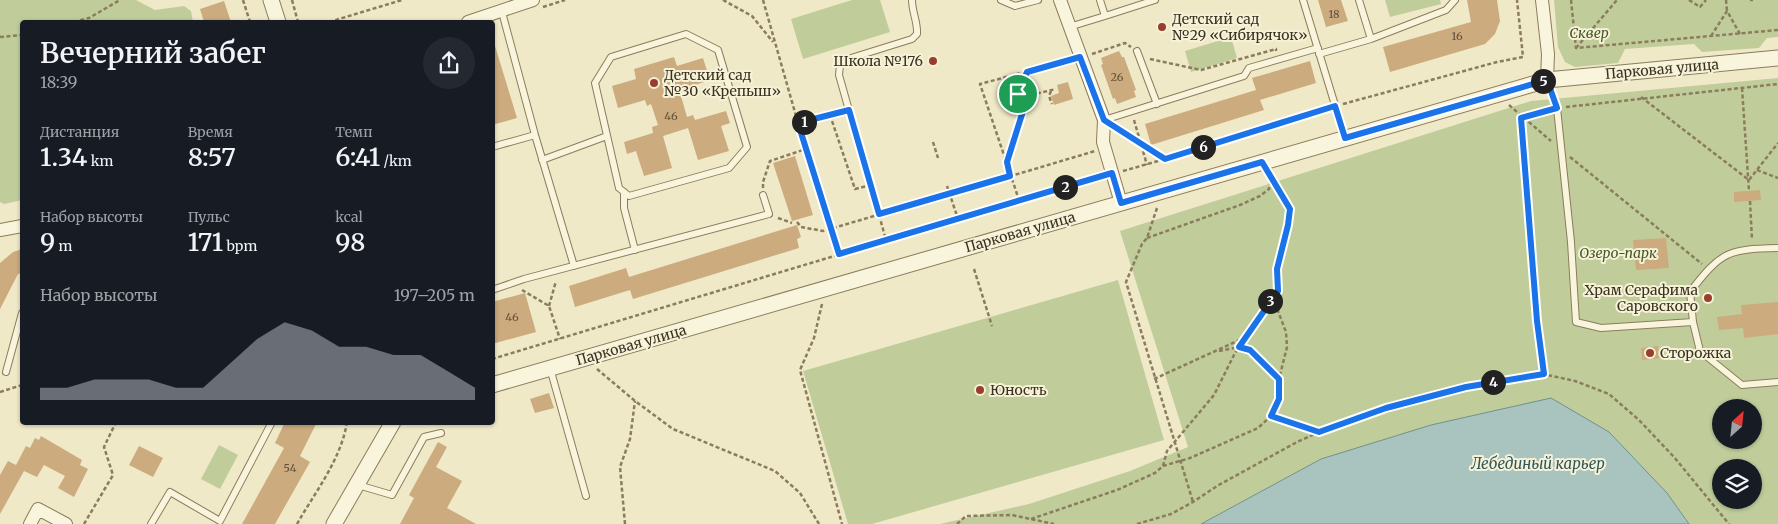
<!DOCTYPE html>
<html lang="ru">
<head>
<meta charset="utf-8">
<style>
	body { margin:0; font-family:Merriweather,serif; background:#242831; color:#f1f3f6; height:100vh; display:flex; flex-direction:column; font-size:19px; white-space:nowrap }
	* { box-sizing:border-box; margin:0 }
	p { font-size:16px; color:#9ea1a6 }
	.icon { flex:none; width:28px; height:28px; fill:none; stroke:currentColor; stroke-width:2; stroke-linecap:round; stroke-linejoin:round }
	.map { position:relative; flex:1; overflow:hidden }
	.side { position:absolute; left:20px; top:20px; width:475px; height:405px; display:flex; flex-direction:column; background:#171b24; border-radius:5px; box-shadow:0 1px 4px #0004 }
	.side>* { flex:none }
	.needle { width:32px; rotate:27deg }
	.buttons { position:absolute; left:1712px; top:399px; display:grid; gap:10px }
	.buttons a { display:grid; place-items:center; width:50px; height:50px; border-radius:50%; background:#171b24; box-shadow:0 1px 4px #0004; font-size:25px }
	.pin { position:absolute; display:grid; place-items:center; width:42px; height:42px; color:#fff; margin:-21px; border:2px solid #fff; border-radius:50%; box-shadow:0 1px 5px #0007 }
	.km { position:absolute; width:25px; height:25px; margin:-12px; border-radius:50%; background:#222; color:#fff; font-size:14px; line-height:25px; text-align:center }
	.round { display:grid; place-items:center; flex:none; width:52px; height:52px; border-radius:26px; background:#242831 }
	.summary { display:flex; align-items:center; justify-content:space-between; height:85px; padding:0 20px }
	h1 { font-size:28px; font-weight:600; line-height:38px }
	.stats { display:grid; grid-template-columns:repeat(3,1fr); gap:8px; height:85px; padding:5px 20px }
	.stats div { display:grid; align-content:center }
	.stats b { font-size:25px; font-weight:600 }
	.stats small { font-size:14px; font-weight:400 }
	.stats p { font-size:14px }
	.chart { height:140px; padding:10px 20px }
	.chart p { display:flex; justify-content:space-between }
	.chart svg { width:100%; height:90px; margin-top:5px; fill:#8c9099; opacity:.7 }
	.map>svg:first-child { display:block }
</style>
</head>
<body>
<div class="map">
<svg width="1778" height="524" viewBox="0 0 1778 524">
	<rect width="100%" height="100%" fill="#efe9c8"/>
	<path fill="#c0cd9b" fill-rule="evenodd" d="M0 0H136L155 10 184 6 191 11 193 22H22V200L4 204 0 202Z
		M852 0H880L890 32 803 59 791 19Z
		M1385 0H1440L1441 4 1390 17Z
		M1554 0H1778V37L1767 38 1759 48 1702 52 1694 44 1625 49 1618 63 1575 67 1565 62 1558 47Z
		M1231 37 1237 58 1191 72 1185 51Z
		M1778 78V524H1689L1667 493 1609 432 1321 459 1201 524H940L1029 504 1130 471 1188 447 1120 231 1531 101ZM1721 408H1754V440H1721ZM1721 468H1754V500H1721Z
		M1118 280 1164 440 872 524H848L803 371Z
		M219 445 238 455 220 489 201 479Z"/>
	<path fill="#a9c3bf" stroke="#6f918e" d="M1551 398 1609 432 1667 493 1689 524H1201L1321 459 1431 425Z"/>
	<path fill="#ccab7e" d="M1318 0H1341L1348 21 1326 27Z
		M1467 0H1497L1500 21 1495 34 1485 44 1390 72 1383 47 1471 22Z
		M224 1 231 22H204L200 9Z
		M492 46H495L517 118 492 125Z
		M1119 51 1122 57H1124L1136 90 1134 91 1136 97 1117 104 1115 98 1113 99 1101 65 1103 64 1101 58Z
		M674 57 677 66 703 58 710 80 683 89 685 94 681 96 687 117 693 115 695 120 726 111 730 123 721 126 729 151 698 160 688 128 663 136 672 168 644 176 636 151 627 154 624 142 653 133 652 127 658 125 651 104 647 106 645 100 618 108 612 86 636 79 634 69Z
		M1310 61 1316 83 1260 100 1264 110 1151 145 1145 124 1256 90 1252 78Z
		M1068 82 1073 99 1054 105 1051 96 1059 93 1057 85Z
		M795 156 813 215 792 221 773 163Z
		M1760 190 1761 200 1734 202V192Z
		M797 225 801 237 797 239 799 248 633 299 630 290 575 307 569 286 626 268 629 277Z
		M1666 238 1669 268 1636 270 1633 240Z
		M22 249V273L18 274 0 309V263L13 252Z
		M525 293 536 332 492 344V302Z
		M1778 302V334L1744 338 1743 328 1719 330 1717 317 1742 314 1741 305Z
		M1658 346 1660 358 1642 360 1641 348Z
		M549 393 554 408 535 413 530 399Z
		M285 422H317L300 456 310 462 275 524H242L284 448 275 443Z
		M41 436 82 460 80 465 88 469 74 497 58 488 65 476 44 465 37 477 24 471 0 514V475L8 461 16 465 26 446 30 448 35 438 39 440Z
		M438 442 447 447 436 467 462 481 447 508 476 524H400L414 498 409 495Z
		M139 446 163 458 153 477 129 465Z"/>
	<g fill="none" stroke-linecap="round" stroke-linejoin="round">
		<g stroke="#8b7c5d" stroke-width="8">
			<path id="service" d="M1001 0 1015 6 1038 0
				M1100 0 1105 16 1155 0
				M1303 0 1345 138
				M1359 0 1371 39 1446 10 1455 0
				M502 12 535 135 574 266
				M1069 27 1105 16
				M686 34 718 50 747 147 729 168 629 196 619 188 595 83 611 57Z
				M1137 51 1157 104
				M1319 54 1371 39
				M1547 81 1557 108 1571 242 1576 322 1601 328 1693 322
				M850 114 839 75 840 65 851 58 912 39 917 34C918 23 912 12 912 0
				M1104 120 1244 76 1249 68 1318 48
				M492 147 535 135
				M542 160 607 136
				M624 192V208L635 250
				M1778 248C1727 249 1721 252 1690 292L1693 322 1700 351 1742 385 1778 382
				M492 290 524 279 769 214 763 195
				M550 368 586 496
				M6 372 22 313
				M358 485 392 495 424 437 441 433
				M151 524 170 492 220 521 272 422"/>
		</g>
		<g stroke="#8b7c5d" stroke-width="14">
			<path id="minor" d="M1060 0 1104 120 1103 142 1121 203
				M1542 0 1548 54 1547 80
				M468 22 533 0
				M0 230 22 226
				M30 524 38 509 66 524"/>
		</g>
		<g stroke="#8b7c5d" stroke-width="17">
			<path id="tertiary" d="M271 0 278 22
				M492 385 1547 80 1778 58
				M334 524 393 422"/>
		</g>
		<path stroke="#8b7c5d" stroke-width="2.5" stroke-dasharray="4 2.5" stroke-linecap="butt" d="M243 0 250 22
			M292 0 298 22
			M723 0 752 16 773 42
			M763 0 798 123 839 254
			M1571 0 1576 48 1778 30
			M1689 0 1700 7 1706 0
			M1726 0 1727 11
			M1750 0H1753
			M543 7 565 0
			M74 22 89 18 120 0
			M329 22 402 0
			M1711 36 1727 11 1740 34
			M0 37 22 35
			M1576 48 1617 0
			M1092 54 1125 43 1131 47
			M1150 59 1201 70 1276 49V51
			M1070 60 980 84 1011 176 1095 151
			M1742 88 1749 191
			M1051 91 1049 96 1052 104
			M1019 93 1024 90 1035 94 1056 89
			M1641 97 1749 180 1778 143
			M1343 104 1497 62 1523 57 1517 0
			M1509 105 1551 141
			M1566 107 1778 84
			M830 115 855 189 871 185
			M1134 120 1147 165
			M853 121 886 240
			M798 123 840 112
			M1116 127 1165 159
			M933 142 938 158
			M1570 157 1702 264
			M1007 161 1023 111 1017 94 1027 72
			M1757 170 1778 178
			M1123 171 1165 159 1328 108
			M947 186 958 219
			M763 188V182L770 161 806 149
			M1750 201 1752 240
			M1157 208 1147 238 1142 244 1126 282 1193 502
			M778 218 792 223
			M797 222 801 227 823 231 1011 176 1019 200
			M1147 238 1240 205 1260 196 1269 189 1271 177
			M974 269 992 326
			M522 290 549 306 560 339
			M822 304 814 338 800 370 842 524
			M549 306 556 281
			M1219 351 1239 347 1250 350 1279 379
			M492 359 1100 176
			M597 369 635 401 673 429 775 471 800 493 819 524
			M1543 373 1537 321 1521 117 1548 110
			M1154 379 1246 337
			M0 392 22 385
			M1271 416 1319 432
			M1163 466 1167 451 1214 395 1235 353 1277 292
			M1031 519 1117 490 1155 473 1163 466 1190 458 1258 428 1271 416 1279 399V379L1287 347 1286 332 1278 311 1277 269 1288 225 1290 209 1270 174
			M84 524 113 475 104 447 116 422
			M297 524C315 492 341 460 347 422
			M625 524 620 467 630 439 635 401
			M957 524 966 516 1012 515 1054 524
			M1137 524 1171 514 1193 502 1217 486 1297 442 1319 432 1386 408 1467 387 1543 374 1575 381 1609 394 1639 420 1674 457 1729 524"/>
		<use href="#service" stroke="#f9f5dc" stroke-width="6"/>
		<use href="#minor" stroke="#f9f5dc" stroke-width="12"/>
		<use href="#tertiary" stroke="#f9f5dc" stroke-width="15"/>
	</g>
	<g fill="none" stroke-linecap="round" stroke-linejoin="round">
		<g stroke="#fff" stroke-width="10">
			<path id="route" d="M1080 57 1104 120 1165 159 1335 106 1345 138 1547 80 1557 108 1521 118 1537 321 1544 374 1466 387 1386 408 1319 432 1271 416 1279 399V379L1250 350 1239 347 1278 291 1277 269 1288 225 1290 209 1262 162 1121 203 1112 173 839 254 798 123 849 110 879 214 1010 176 1007 162 1023 111 1018 94 1027 72Z"/>
		</g>
		<use href="#route" stroke="#1a73e8" stroke-width="6"/>
	</g>
	<g fill="#9a3d2d" stroke="#f6f2d8" stroke-width="2">
		<circle cx="1162" cy="27" r="5"/>
		<circle cx="933" cy="61" r="5"/>
		<circle cx="654" cy="83" r="5"/>
		<circle cx="1708" cy="298" r="5"/>
		<circle cx="1650" cy="353" r="5"/>
		<circle cx="980" cy="390" r="5"/>
	</g>
	<g text-anchor="middle" dominant-baseline="central" stroke-width="4" stroke-linejoin="round" paint-order="stroke">
		<g font-size="11" fill="#5f5038">
			<text x="1334" y="14">18</text>
			<text x="1457" y="36">16</text>
			<text x="1117" y="77">26</text>
			<text x="671" y="116">46</text>
			<text x="512" y="317">46</text>
			<text x="290" y="468">54</text>
		</g>
		<g font-size="14" fill="#3b3120" stroke="#f6f2d8" text-anchor="start">
			<text x="1172" y="19">Детский сад<tspan x="1172" dy="16">№29 «Сибирячок»</tspan></text>
			<text x="923" y="61" text-anchor="end">Школа №176</text>
			<text x="664" y="75">Детский сад<tspan x="664" dy="16">№30 «Крепыш»</tspan></text>
			<text x="1698" y="290" text-anchor="end">Храм Серафима<tspan x="1698" dy="16">Саровского</tspan></text>
			<text x="1660" y="353">Сторожка</text>
			<text x="990" y="390">Юность</text>
		</g>
		<g font-size="14" font-style="italic" fill="#445827" stroke="#f6f2d8">
			<text x="1589" y="33">Сквер</text>
			<text x="1618" y="253">Озеро-парк</text>
		</g>
		<g font-size="14" fill="#3b3120" stroke="#f6f2d8">
			<text transform="translate(1662 69) rotate(-5)">Парковая улица</text>
			<text transform="translate(1020 232) rotate(-16)">Парковая улица</text>
			<text transform="translate(631 345) rotate(-16)">Парковая улица</text>
		</g>
		<g font-size="15" font-style="italic" fill="#30575b" stroke="#f6f2d8">
			<text x="1538" y="463">Лебединый карьер</text>
		</g>
	</g>
</svg>
<div class="buttons">
<a><svg class="needle" viewBox="-14 -14 28 28"><path d="M0-13l5 13h-10z" fill="#e53935"/><path d="M0 13l5-13h-10z" fill="#9ea1a6"/></svg></a>
<a><svg class="icon" aria-label="layers" viewBox="0 0 24 24"><path d="M12 4l9 5-9 5-9-5zM3 14l9 5 9-5"/></svg></a>
</div>
<div class="pin" style="left:1018px;top:94px;background:#1e9e55"><svg class="icon" aria-label="arrive" viewBox="0 0 24 24"><path d="M6 21V4h12l-3 4 3 4H6"/></svg></div>
<b class="km" style="left:804px;top:122px">1</b>
<b class="km" style="left:1065px;top:187px">2</b>
<b class="km" style="left:1270px;top:301px">3</b>
<b class="km" style="left:1493px;top:382px">4</b>
<b class="km" style="left:1543px;top:81px">5</b>
<b class="km" style="left:1203px;top:147px">6</b>
<section class="side">
<div class="summary"><div><h1>Вечерний забег</h1><p>18:39</p></div><a class="round"><svg class="icon" aria-label="share" viewBox="0 0 24 24"><path d="M12 15V3M7 8l5-5 5 5M5 13v7h14v-7"/></svg></a></div>
<div class="stats">
<div><p>Дистанция</p><b>1.34<small> km</small></b></div>
<div><p>Время</p><b>8:57</b></div>
<div><p>Темп</p><b>6:41<small> /km</small></b></div>
</div>
<div class="stats">
<div><p>Набор высоты</p><b>9<small> m</small></b></div>
<div><p>Пульс</p><b>171<small> bpm</small></b></div>
<div><p>kcal</p><b>98</b></div>
</div>
<div class="chart"><p><span>Набор высоты</span>197–205 m</p>
<svg viewBox="0 0 160 44" preserveAspectRatio="none"><path d="M0 44V38L10 38L20 34L30 34L40 34L50 38L60 38L70 26L80 14L90 6L100 10L110 18L120 18L130 22L140 22L150 30L160 38V44z"/></svg>
</div>
</section>
</div>
</body>
</html>
